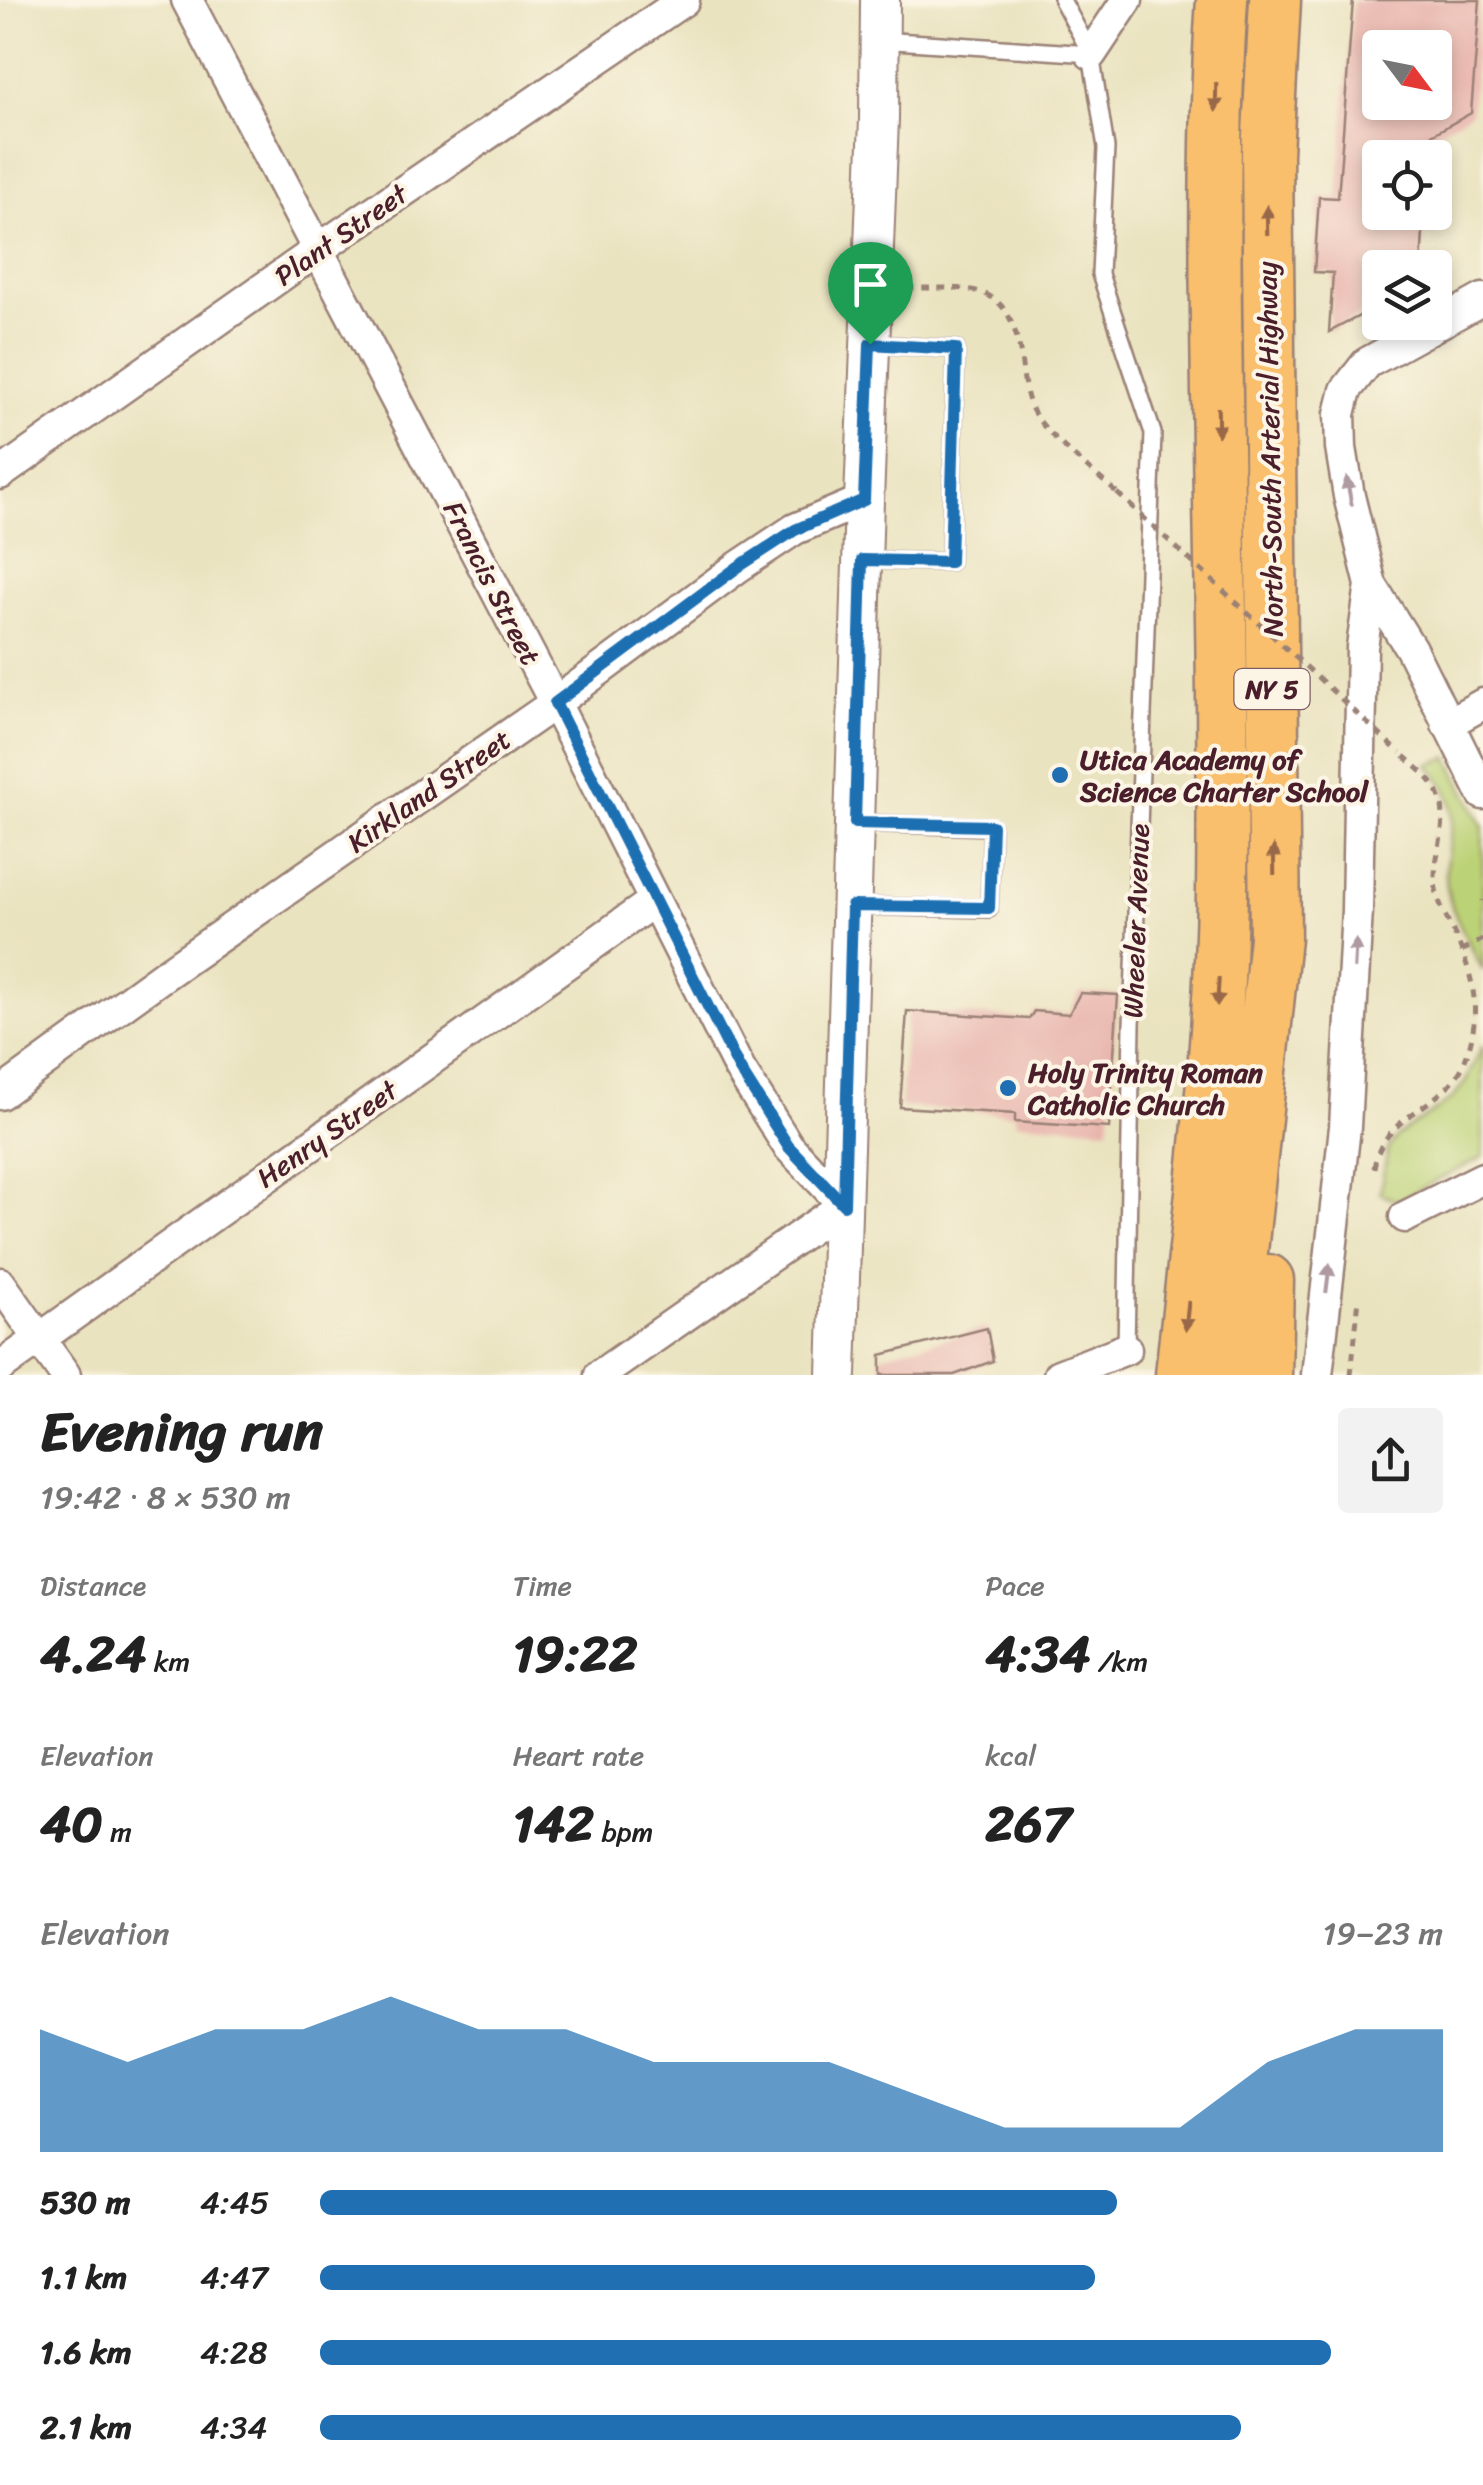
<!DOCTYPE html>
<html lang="en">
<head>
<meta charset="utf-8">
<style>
	body { margin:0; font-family:Sriracha,sans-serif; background:#f2f2f2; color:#222; height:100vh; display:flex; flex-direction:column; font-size:38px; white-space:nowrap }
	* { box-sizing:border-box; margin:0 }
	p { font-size:32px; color:#767676 }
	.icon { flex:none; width:55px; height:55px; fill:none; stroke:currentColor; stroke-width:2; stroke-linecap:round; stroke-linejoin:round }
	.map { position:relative; height:1375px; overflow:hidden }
	.side { display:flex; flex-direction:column; background:#fff; flex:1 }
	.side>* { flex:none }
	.needle { width:65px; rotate:122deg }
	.fabs { position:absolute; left:1362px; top:30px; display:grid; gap:20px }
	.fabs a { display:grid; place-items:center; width:90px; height:90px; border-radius:10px; background:#fff; box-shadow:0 5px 15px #0003; font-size:50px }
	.pin { position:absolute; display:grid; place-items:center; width:85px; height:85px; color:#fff; margin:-102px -42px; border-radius:50% 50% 50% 0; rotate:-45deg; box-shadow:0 0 10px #0007 }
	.pin .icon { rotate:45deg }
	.round { display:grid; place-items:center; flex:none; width:105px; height:105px; border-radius:10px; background:#f2f2f2 }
	.head { display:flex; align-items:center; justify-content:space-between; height:170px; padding:0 40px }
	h1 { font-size:55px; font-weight:700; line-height:75px }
	.stats { display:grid; grid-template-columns:repeat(3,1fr); gap:15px; height:170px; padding:10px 40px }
	.stats div { display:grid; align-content:center }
	.stats b { font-size:50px; font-weight:700 }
	.stats small { font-size:28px; font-weight:400 }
	.stats p { font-size:28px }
	.chart { height:280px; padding:20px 40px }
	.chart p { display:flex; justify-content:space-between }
	.chart svg { width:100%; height:180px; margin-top:10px; fill:#1f6fb2; opacity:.7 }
	ul { padding:0 40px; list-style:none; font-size:32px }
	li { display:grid; grid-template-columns:160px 120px 1fr; align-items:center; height:75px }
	li i { height:25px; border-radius:12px; background:#1f6fb2 }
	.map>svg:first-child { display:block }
</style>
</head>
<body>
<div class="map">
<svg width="1483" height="1375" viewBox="0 0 1483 1375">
	<rect width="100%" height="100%" fill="#fcf5e5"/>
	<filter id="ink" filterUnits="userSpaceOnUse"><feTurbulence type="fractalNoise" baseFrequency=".01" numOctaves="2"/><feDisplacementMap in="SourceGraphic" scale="20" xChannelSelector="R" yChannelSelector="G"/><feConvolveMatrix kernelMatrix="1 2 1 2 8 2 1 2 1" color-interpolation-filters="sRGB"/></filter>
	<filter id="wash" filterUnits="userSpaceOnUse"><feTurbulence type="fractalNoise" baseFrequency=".0048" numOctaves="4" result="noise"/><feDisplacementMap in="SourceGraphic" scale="40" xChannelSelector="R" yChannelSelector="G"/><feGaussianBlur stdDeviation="2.25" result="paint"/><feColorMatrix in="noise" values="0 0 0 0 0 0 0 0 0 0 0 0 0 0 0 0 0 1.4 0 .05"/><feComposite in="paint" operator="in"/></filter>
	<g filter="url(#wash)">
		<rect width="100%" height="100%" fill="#eae3c0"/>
		<path fill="#bbd276" stroke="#827850" stroke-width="2.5" d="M1448 757 1483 827V971C1472 946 1453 918 1448 892 1437 841 1475 813 1428 765Z
			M1483 1045V1157L1396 1201 1380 1193 1388 1149 1397 1136 1452 1099 1466 1081Z"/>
		<g id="blocks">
			<path fill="#e8b3ac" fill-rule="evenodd" d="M1353 0H1480L1471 113 1410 147 1414 158H1380V212H1424L1421 268H1380V305L1329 332 1333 273 1314 272 1319 197 1338 198ZM1380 48H1435V102H1380Z
				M1080 993 1118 995 1109 1128 1015 1122V1114L900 1107 907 1011 1029 1019 1034 1011 1069 1014Z
				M987 1328 993 1361 954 1375H881V1355Z"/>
		</g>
	</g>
	<g filter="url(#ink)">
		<use href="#blocks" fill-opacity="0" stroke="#9a8176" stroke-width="2.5"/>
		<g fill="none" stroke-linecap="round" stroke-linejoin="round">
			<g stroke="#9a8176" stroke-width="20">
				<path id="service" d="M1062 0 1091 54 1106 148 1100 274 1153 433 1132 1025 1126 1349
					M880 40 1091 54
					M862 560 950 562 956 349 872 344
					M852 906 989 909 992 827 855 823"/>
			</g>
			<g stroke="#9a8176" stroke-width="35">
				<path id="minor" d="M187 0 555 703 739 1068 788 1146 844 1205 600 1375
					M1091 54 1127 0
					M1483 299 1367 363 1346 390 1340 414 1341 448 1349 496 1371 585 1411 649 1483 794
					M0 474 319 249 684 0
					M1447 724 1483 704
					M0 1094 164 975 555 703 738 567 795 529 864 500
					M1405 1217 1483 1178
					M0 1283 65 1375
					M0 1367 654 901
					M1059 1375 1126 1349
					M1317 1375 1345 1127 1357 910 1362 647 1371 585"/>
			</g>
			<g stroke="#9a8176" stroke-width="42">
				<path id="tertiary" d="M837 1375 864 500 879 119 880 0"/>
			</g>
			<g stroke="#9a8176" stroke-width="55">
				<path id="trunk" d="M1181 1375C1198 1215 1220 1054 1222 893 1224 726 1220 560 1217 393 1215 262 1213 131 1222 0
					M1229 1375 1275 938 1267 154 1275 0
					M1266 1375 1268 1280"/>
			</g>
			<path stroke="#9a8176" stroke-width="5" stroke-dasharray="8 8" stroke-linecap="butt" d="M906 288C972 289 1008 278 1021 357 1023 375 1025 395 1033 411 1047 437 1094 472 1117 493
				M1483 900V901
				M1462 951 1483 939
				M1374 1168C1382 1115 1439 1110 1462 1068 1483 1018 1476 979 1453 931 1445 915 1436 899 1435 881 1434 853 1449 825 1440 798 1434 779 1414 765 1400 753
				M1351 1375 1359 1298"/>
			<use href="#service" stroke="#fff" stroke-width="15"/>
			<use href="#minor" stroke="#fff" stroke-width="30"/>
			<use href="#tertiary" stroke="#fff" stroke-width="38"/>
			<use href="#trunk" stroke="#f9bf6c" stroke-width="50"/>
			<path stroke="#9a8176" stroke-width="5" stroke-dasharray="8 8" stroke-linecap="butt" d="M1117 493 1400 753"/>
		</g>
		<defs><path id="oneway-solid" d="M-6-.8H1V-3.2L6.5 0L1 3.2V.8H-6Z" transform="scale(2.5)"/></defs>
		<g fill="#996748">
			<use href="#oneway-solid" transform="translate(1216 97) rotate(91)"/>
			<use href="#oneway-solid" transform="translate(1267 220) rotate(-91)"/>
			<use href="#oneway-solid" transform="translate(1218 422) rotate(89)"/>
			<use href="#oneway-solid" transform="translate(1274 860) rotate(-91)"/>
			<use href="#oneway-solid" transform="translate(1218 992) rotate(93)"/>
			<use href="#oneway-solid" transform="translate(1187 1316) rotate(96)"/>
		</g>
		<g fill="#ae9aa0">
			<use href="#oneway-solid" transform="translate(1349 491) rotate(-101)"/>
			<use href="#oneway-solid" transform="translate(1355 954) rotate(-87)"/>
			<use href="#oneway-solid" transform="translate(1328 1278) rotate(-83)"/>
		</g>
	</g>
	<g fill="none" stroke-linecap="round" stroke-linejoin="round" filter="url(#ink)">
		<g stroke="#fff" stroke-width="20">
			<path id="route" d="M870 344 956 349 950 562 862 560 855 823 992 826 989 908 852 906 844 1205 788 1146 739 1068 555 703 738 567 795 530 864 500Z"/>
		</g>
		<use href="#route" stroke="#1f6fb2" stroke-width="12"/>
	</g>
	<g fill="#1f6fb2" stroke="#fcf5e5" stroke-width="4">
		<circle cx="1060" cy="775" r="10"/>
		<circle cx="1008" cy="1088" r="10"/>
	</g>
	<g text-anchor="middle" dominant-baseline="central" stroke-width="8" stroke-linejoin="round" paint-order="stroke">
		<rect fill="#fcf5e5" stroke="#7f5f63" stroke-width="2.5" x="1234.5" y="669" width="75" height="40" rx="8"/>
		<g font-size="25" font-weight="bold" fill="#4a1f2b">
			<text x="1272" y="689">NY 5</text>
		</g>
		<g font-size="28" fill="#4a1f2b" stroke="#fcf5e5">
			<text transform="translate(341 235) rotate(-35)">Plant Street</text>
			<text transform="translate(1270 449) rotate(-91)">North-South Arterial Highway</text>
			<text transform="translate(492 583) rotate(63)">Francis Street</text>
			<text transform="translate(429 791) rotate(-35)">Kirkland Street</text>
			<text transform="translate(1136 921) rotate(-88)">Wheeler Avenue</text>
			<text transform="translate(327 1134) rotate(-35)">Henry Street</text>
		</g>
		<g font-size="28" font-weight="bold" fill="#4a1f2b" stroke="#fcf5e5" text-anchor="start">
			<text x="1080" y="759">Utica Academy of<tspan x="1080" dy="32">Science Charter School</tspan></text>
			<text x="1028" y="1072">Holy Trinity Roman<tspan x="1028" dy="32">Catholic Church</tspan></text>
		</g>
	</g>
</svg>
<div class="fabs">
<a><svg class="needle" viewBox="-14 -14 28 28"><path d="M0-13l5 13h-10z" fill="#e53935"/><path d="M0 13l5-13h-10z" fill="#767676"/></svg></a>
<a><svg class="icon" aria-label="locate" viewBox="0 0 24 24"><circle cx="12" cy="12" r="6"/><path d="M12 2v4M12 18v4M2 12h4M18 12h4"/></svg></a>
<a><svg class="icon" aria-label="layers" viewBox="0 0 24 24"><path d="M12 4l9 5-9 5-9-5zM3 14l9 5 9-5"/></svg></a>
</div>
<div class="pin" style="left:870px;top:344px;background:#1e9e55"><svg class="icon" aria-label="arrive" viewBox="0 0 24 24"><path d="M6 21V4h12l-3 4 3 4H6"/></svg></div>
</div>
<section class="side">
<div class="head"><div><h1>Evening run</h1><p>19:42 · 8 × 530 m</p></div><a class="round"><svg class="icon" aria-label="share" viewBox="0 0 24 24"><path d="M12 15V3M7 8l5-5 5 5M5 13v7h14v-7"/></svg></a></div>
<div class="stats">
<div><p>Distance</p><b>4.24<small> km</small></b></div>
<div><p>Time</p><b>19:22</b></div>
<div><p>Pace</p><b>4:34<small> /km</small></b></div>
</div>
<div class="stats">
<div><p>Elevation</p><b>40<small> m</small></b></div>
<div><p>Heart rate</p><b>142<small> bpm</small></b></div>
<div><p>kcal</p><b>267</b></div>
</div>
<div class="chart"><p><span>Elevation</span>19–23 m</p>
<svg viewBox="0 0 160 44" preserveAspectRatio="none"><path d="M0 44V14L10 22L20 14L30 14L40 6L50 14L60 14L70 22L80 22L90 22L100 30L110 38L120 38L130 38L140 22L150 14L160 14V44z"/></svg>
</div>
<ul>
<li><b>530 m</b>4:45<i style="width:71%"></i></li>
<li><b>1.1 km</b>4:47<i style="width:69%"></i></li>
<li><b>1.6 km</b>4:28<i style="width:90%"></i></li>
<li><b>2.1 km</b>4:34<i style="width:82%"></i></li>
</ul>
</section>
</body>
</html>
